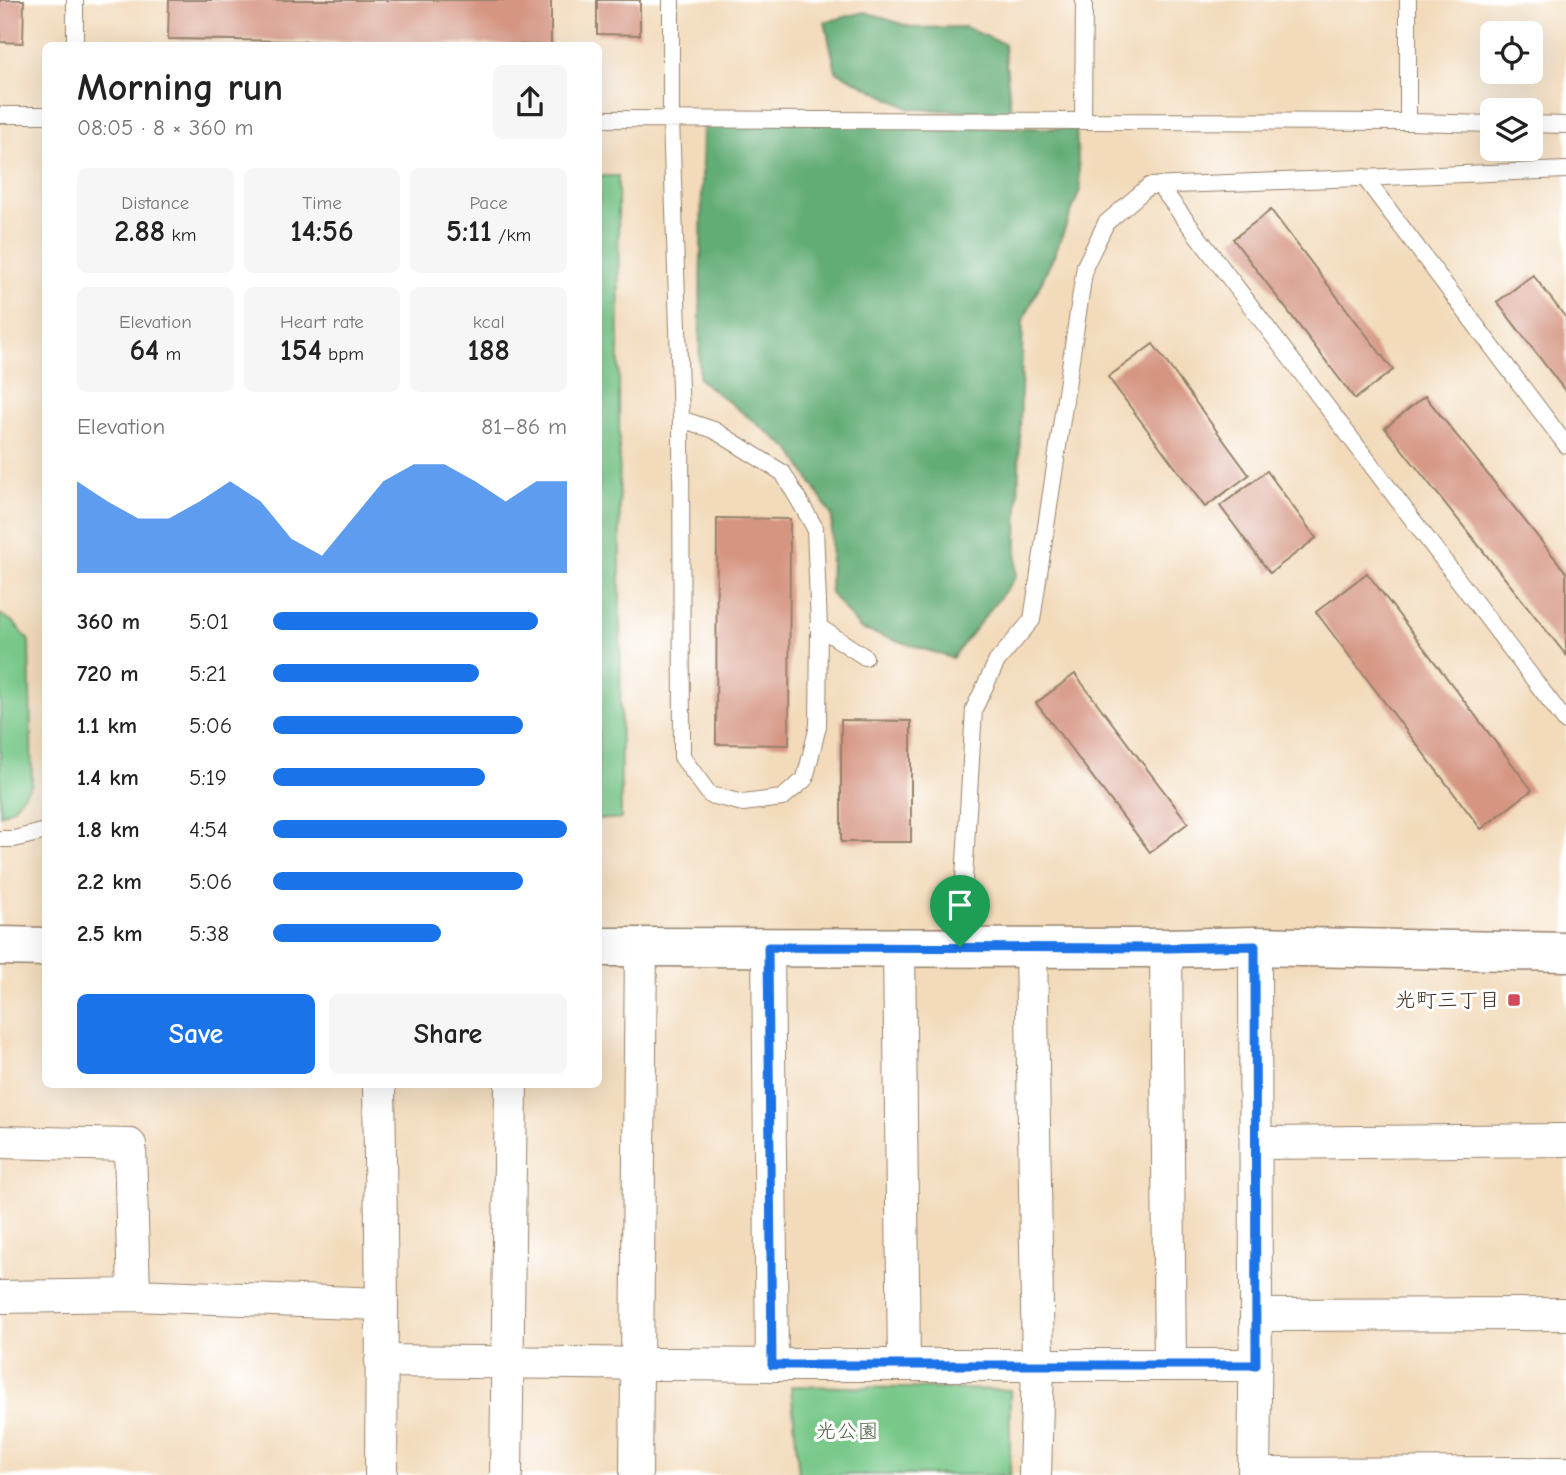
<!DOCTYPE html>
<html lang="en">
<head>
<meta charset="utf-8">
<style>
	body { margin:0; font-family:"Comic Neue","Klee One",sans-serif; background:#f6f6f6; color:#222; height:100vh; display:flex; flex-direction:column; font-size:26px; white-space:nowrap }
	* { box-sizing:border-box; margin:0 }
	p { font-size:23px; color:#767676 }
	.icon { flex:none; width:38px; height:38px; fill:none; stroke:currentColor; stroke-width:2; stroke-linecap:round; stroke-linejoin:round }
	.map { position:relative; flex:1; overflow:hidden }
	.side { position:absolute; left:42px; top:42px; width:560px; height:1046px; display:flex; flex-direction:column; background:#fff; border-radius:10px; box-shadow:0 7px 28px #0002 }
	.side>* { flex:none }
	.tools { position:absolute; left:1480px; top:21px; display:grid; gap:14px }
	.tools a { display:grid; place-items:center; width:63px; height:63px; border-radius:10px; background:#fff; box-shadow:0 7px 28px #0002; font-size:35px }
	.pin { position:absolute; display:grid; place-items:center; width:60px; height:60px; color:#fff; margin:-72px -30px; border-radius:50% 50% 50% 0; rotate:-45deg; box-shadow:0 0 7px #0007 }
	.pin .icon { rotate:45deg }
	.round { display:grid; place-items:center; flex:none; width:74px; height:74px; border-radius:10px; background:#f6f6f6 }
	.headline { display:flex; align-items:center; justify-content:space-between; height:119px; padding:0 35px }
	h1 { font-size:38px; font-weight:700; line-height:52px }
	.figures { display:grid; grid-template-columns:repeat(3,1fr); gap:10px; height:119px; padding:7px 35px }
	.figures div { display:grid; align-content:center; border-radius:10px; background:#f6f6f6; text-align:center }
	.figures b { font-size:30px; font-weight:700 }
	.figures small { font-size:19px; font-weight:400 }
	.figures p { font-size:19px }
	.chart { height:196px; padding:14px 35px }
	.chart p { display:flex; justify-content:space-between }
	.chart svg { width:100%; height:126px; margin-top:7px; fill:#1a73e8; opacity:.7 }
	.button { display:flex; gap:14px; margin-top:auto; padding:14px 35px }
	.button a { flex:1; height:80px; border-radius:10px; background:#1a73e8; color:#fff; font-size:28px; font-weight:700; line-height:80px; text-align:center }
	.button a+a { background:#f6f6f6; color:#222 }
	ul { padding:0 35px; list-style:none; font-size:23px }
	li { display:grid; grid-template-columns:112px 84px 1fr; align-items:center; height:52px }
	li i { height:18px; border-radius:9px; background:#1a73e8 }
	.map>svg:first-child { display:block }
</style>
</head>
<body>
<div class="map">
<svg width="1566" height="1475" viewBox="0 0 1566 1475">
	<rect width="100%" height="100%" fill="#fff"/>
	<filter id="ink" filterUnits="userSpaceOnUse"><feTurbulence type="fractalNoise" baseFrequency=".0143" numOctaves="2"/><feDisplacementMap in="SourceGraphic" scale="14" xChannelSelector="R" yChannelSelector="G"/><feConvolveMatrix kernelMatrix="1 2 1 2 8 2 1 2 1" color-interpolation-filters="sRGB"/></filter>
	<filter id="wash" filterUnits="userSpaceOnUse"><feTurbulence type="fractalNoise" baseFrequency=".00686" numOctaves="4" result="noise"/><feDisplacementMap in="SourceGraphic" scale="28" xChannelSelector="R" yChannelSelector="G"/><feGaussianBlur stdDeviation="1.57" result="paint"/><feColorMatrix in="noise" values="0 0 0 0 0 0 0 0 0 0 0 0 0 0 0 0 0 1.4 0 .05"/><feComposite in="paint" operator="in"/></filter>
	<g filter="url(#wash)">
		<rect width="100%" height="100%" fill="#f2daba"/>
		<path fill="#78c889" stroke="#5a7954" stroke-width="2" d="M598 176H618L621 819H598Z
			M0 614 13 622 29 641 32 784 13 808 0 815Z
			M791 1386 1010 1390V1475H799Z"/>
		<path fill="#62ac75" stroke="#4e6b4a" stroke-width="2" d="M865 12 914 28 965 27 1004 44 1011 113 910 109 836 71 825 22Z
			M703 119 1076 129 1080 190 1055 253 1023 321 1016 577 952 658 860 629 830 592 832 516 791 450 699 379Z"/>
		<g id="blocks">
			<path fill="#d59582" d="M0 0H24L23 43 0 42Z
				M169 0H551V45L168 39Z
				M597 0H640V35L597 34Z
				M1271 210 1393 370 1355 399 1233 239Z
				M1533 275 1566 318V392L1497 302Z
				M1153 344 1249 475 1205 507 1108 377Z
				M1425 396 1566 572V655L1385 428Z
				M1267 471 1316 538 1270 573 1220 506Z
				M717 518 790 519 789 745 716 744Z
				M1367 573 1532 790 1481 829 1316 612Z
				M1075 674 1188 823 1150 852 1036 703Z
				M841 720 911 721V842H841Z"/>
		</g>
	</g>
	<g filter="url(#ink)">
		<use href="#blocks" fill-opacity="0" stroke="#96826c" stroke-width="2"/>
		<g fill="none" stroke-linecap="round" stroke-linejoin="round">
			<g stroke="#96826c" stroke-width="18">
				<path id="lane" d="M75 0V46
					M671 0V119L681 419 682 757 710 795 743 803 782 798 805 779 818 726 819 627 815 528 783 473 714 430 681 419
					M0 115H46
					M598 119 1083 121 1084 0
					M1083 121 1408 122V0
					M1408 122 1493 124
					M1531 124 1566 125
					M1364 177 1566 445
					M1159 185 1566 722
					M819 627 865 657
					M0 839H14L46 831
					M960 947 974 709 997 661 1032 620 1085 266 1106 223 1149 186 1566 170"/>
			</g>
			<g stroke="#96826c" stroke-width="34">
				<path id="street" d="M768 947 772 1365
					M899 948 904 1365
					M1031 948 1038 1365 1035 1475
					M1166 948 1170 1365
					M379 1085 382 1304 381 1475
					M0 1142 130 1145 134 1295 0 1297
					M1257 1143 1566 1140
					M134 1295 382 1304
					M1256 1315 1566 1314
					M381 1361 772 1365H1256
					M1254 1474 1566 1473
					M506 1475 511 1085
					M636 1475 641 946
					M1254 1475 1256 1315 1255 946"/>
			</g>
			<g stroke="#96826c" stroke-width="41">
				<path id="secondary" d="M0 946 46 947
					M598 947 1166 948 1255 946 1566 952"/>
			</g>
			<use href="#lane" stroke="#fff" stroke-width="16"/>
			<use href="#street" stroke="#fff" stroke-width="32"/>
			<use href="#secondary" stroke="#fff" stroke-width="38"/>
		</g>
	</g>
	<g fill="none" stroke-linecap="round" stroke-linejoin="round" filter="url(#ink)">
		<g stroke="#fff" stroke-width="14">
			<path id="route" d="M1255 946 1256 1365H772L768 947 1167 948Z"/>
		</g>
		<use href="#route" stroke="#1a73e8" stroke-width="9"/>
	</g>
	<rect fill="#d1495b" stroke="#fff" stroke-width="2.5" x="1507" y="993" width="14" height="14" rx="3.5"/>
	<g text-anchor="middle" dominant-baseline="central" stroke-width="6" stroke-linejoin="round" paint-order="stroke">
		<g font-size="21" fill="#3b2a1e" stroke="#fff" text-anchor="end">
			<text x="1500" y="1000">光町三丁目</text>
		</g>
		<g font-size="21" fill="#506143" stroke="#fff">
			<text x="847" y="1431">光公園</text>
		</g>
	</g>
</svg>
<div class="tools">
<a><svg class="icon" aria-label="locate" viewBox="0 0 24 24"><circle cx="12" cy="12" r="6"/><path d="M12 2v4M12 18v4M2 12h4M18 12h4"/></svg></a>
<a><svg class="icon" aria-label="layers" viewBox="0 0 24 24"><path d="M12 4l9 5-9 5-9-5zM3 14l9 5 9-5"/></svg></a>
</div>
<div class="pin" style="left:960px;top:947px;background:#1e9e55"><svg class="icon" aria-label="arrive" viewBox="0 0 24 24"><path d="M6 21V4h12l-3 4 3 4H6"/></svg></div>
<section class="side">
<div class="headline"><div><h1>Morning run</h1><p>08:05 · 8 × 360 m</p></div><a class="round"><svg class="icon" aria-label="share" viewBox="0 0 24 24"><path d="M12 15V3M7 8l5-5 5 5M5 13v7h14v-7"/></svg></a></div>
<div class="figures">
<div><p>Distance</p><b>2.88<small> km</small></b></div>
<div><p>Time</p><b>14:56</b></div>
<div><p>Pace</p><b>5:11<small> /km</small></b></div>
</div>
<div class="figures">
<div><p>Elevation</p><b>64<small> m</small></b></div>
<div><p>Heart rate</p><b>154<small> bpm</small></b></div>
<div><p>kcal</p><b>188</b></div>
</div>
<div class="chart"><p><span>Elevation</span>81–86 m</p>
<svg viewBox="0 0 160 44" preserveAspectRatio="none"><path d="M0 44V12L10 19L20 25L30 25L40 19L50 12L60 19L70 32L80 38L90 25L100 12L110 6L120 6L130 12L140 19L150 12L160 12V44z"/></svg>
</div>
<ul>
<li><b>360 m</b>5:01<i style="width:90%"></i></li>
<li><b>720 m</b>5:21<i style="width:70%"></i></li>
<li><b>1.1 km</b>5:06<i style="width:85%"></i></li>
<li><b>1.4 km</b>5:19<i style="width:72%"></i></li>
<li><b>1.8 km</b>4:54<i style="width:100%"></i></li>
<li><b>2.2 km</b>5:06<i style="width:85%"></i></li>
<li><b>2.5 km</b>5:38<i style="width:57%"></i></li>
</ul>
<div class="button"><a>Save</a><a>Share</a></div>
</section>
</div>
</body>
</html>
